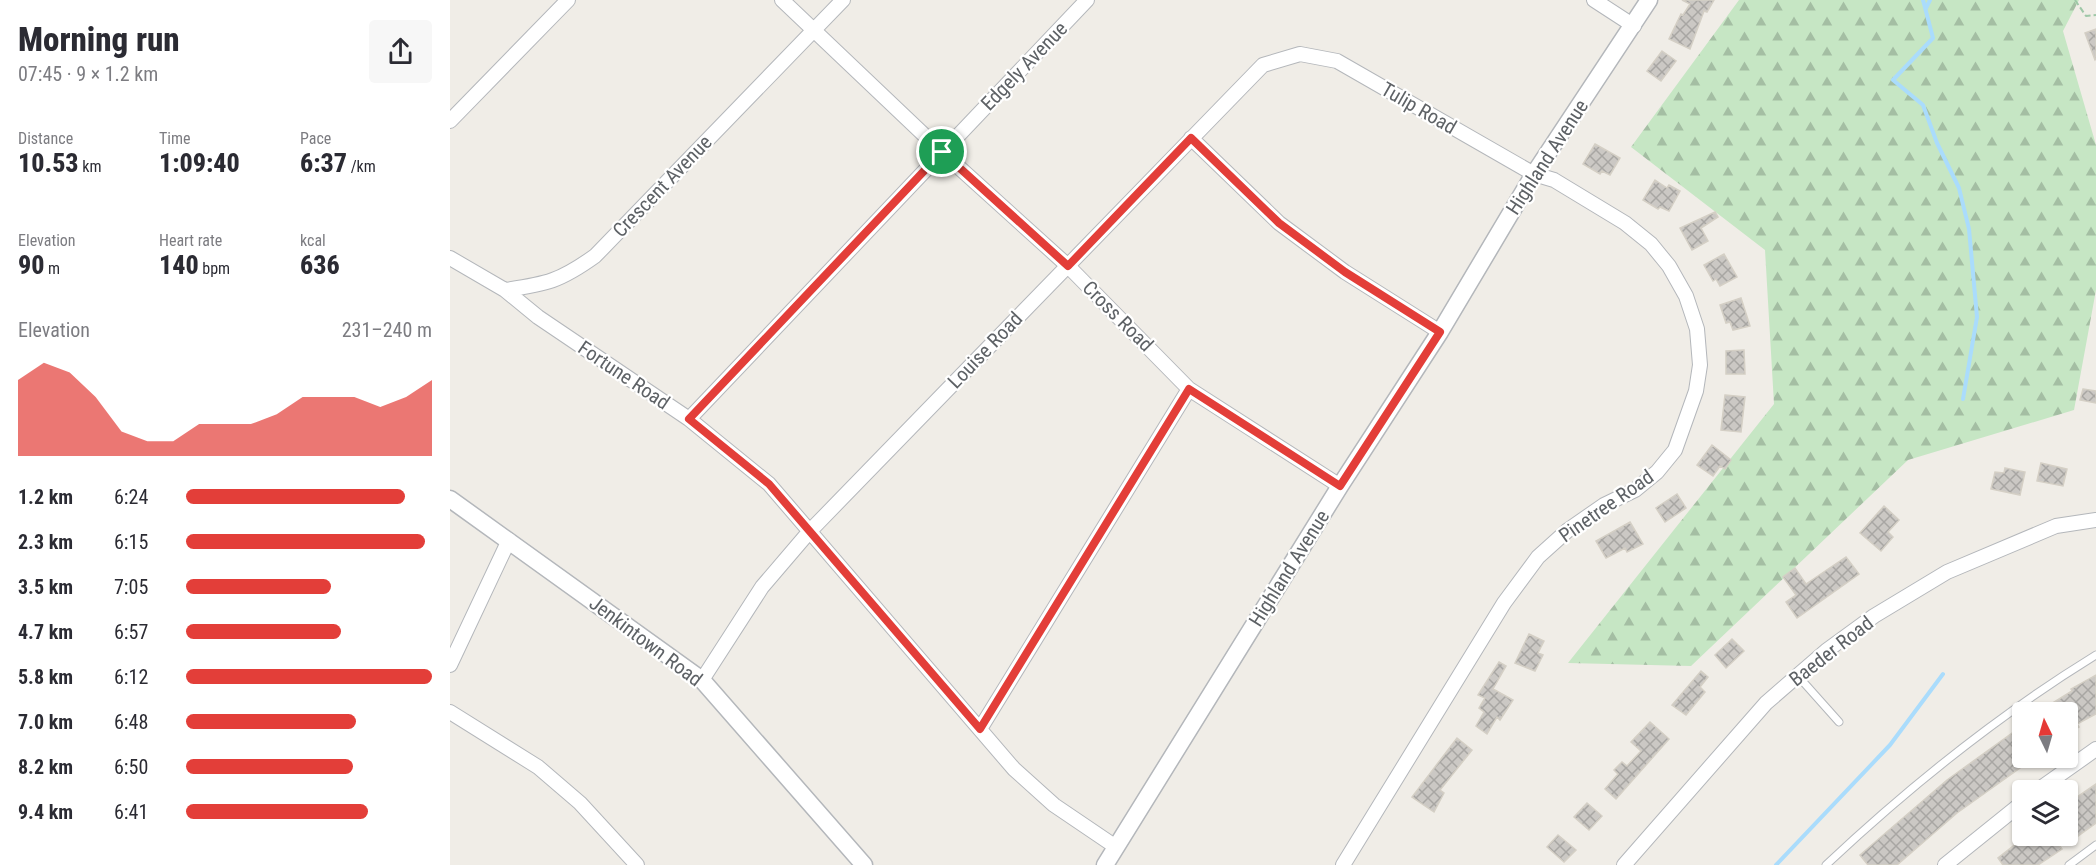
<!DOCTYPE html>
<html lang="en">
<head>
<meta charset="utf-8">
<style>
	body { margin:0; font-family:"Roboto Condensed",sans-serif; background:#f7f7f7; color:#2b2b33; height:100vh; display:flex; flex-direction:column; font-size:22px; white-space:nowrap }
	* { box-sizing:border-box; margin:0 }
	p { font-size:20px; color:#7c7c81 }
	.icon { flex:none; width:33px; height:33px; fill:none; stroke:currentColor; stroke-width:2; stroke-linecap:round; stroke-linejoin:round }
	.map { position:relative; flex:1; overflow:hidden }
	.drawer { display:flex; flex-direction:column; background:#fff; width:450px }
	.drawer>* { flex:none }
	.needle { width:39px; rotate:355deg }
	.buttons { position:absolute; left:1562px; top:702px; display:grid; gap:12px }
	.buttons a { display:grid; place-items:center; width:66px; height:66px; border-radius:6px; background:#fff; box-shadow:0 2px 4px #0004; font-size:30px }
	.pin { position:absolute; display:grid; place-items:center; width:51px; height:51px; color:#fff; margin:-26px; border:3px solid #fff; border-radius:50%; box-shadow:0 2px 6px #0007 }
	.round { display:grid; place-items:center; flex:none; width:63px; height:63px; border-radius:6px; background:#f7f7f7 }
	.head { display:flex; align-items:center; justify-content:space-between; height:102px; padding:0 18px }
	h1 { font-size:33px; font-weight:800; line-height:45px }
	.stats { display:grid; grid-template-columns:repeat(3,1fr); gap:9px; height:102px; padding:6px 18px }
	.stats div { display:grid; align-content:center }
	.stats b { font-size:26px; font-weight:800 }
	.stats small { font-size:16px; font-weight:400 }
	.stats p { font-size:16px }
	.chart { height:168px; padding:12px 18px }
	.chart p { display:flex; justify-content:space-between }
	.chart svg { width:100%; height:108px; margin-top:6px; fill:#e33e39; opacity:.7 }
	ul { padding:0 18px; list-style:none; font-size:20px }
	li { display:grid; grid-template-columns:96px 72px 1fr; align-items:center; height:45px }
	li i { height:15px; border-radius:8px; background:#e33e39 }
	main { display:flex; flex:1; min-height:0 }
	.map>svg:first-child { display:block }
</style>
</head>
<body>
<main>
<section class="drawer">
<div class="head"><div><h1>Morning run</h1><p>07:45 · 9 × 1.2 km</p></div><a class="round"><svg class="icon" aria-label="share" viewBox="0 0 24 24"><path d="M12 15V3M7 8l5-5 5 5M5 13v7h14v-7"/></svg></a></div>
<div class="stats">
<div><p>Distance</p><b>10.53<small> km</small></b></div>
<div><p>Time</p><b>1:09:40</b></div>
<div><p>Pace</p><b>6:37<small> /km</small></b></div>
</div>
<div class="stats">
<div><p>Elevation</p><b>90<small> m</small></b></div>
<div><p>Heart rate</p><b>140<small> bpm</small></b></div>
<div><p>kcal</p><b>636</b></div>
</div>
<div class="chart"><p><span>Elevation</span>231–240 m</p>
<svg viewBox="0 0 160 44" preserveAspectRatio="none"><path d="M0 44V13L10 6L20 10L30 20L40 34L50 38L60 38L70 31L80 31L90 31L100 27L110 20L120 20L130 20L140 24L150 20L160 13V44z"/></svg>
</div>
<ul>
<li><b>1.2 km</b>6:24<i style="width:89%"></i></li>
<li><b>2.3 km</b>6:15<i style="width:97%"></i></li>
<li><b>3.5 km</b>7:05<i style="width:59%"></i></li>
<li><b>4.7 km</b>6:57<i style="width:63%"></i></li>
<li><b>5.8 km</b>6:12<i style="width:100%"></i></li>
<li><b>7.0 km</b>6:48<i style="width:69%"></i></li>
<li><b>8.2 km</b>6:50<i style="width:68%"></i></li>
<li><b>9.4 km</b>6:41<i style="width:74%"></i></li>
</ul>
</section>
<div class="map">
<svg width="1646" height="865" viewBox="0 0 1646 865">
	<defs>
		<pattern id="forest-firs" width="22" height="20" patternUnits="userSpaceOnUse" patternTransform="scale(1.5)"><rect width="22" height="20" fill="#c6e6c4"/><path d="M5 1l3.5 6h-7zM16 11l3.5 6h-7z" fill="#a4bea3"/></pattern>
		<pattern id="building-cross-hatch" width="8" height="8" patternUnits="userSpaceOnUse" patternTransform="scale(1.5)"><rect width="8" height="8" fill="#cbc8c4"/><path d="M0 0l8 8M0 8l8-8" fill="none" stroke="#a8a6a3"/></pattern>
	</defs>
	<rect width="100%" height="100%" fill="#f0ede7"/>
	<path fill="url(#forest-firs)" d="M1289 0H1629L1613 31 1646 145V290L1624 410 1458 460 1241 666 1118 663 1324 404 1315 250 1181 147Z"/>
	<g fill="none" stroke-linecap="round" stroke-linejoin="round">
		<path stroke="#aadcfc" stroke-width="4" d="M1473 0 1483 38 1443 80 1473 105 1487 143 1509 188 1519 229 1527 317 1513 399
			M1476 8 1480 0
			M1326 865 1440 745 1493 674"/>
	</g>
	<path fill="url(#building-cross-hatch)" stroke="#d4cfc5" stroke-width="1.5" d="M1232 0H1264L1257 12 1254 11 1240 49 1219 39 1231 14 1233 15 1240 4Z
		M1646 29V59L1645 60 1635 33Z
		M1212 51 1226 61 1211 81 1197 71Z
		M1145 144 1170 158 1160 175 1152 171 1150 174 1133 164Z
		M1205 180 1217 188 1219 185 1230 191 1219 211 1210 207 1208 209 1193 200Z
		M1265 212 1268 217 1251 228 1258 241 1242 250 1230 228Z
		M1274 254 1287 277 1270 286 1266 279 1263 281 1254 265Z
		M1291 298 1300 326 1283 330 1280 322 1276 323 1270 305Z
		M1294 350 1295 374H1276V351Z
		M1633 389 1646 391V403L1630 400Z
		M1275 395 1295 397 1291 432 1271 430Z
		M1262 445 1281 460 1275 469 1270 466 1263 476 1247 465Z
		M1591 463 1617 469 1613 486 1587 481Z
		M1555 468 1575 472 1570 495 1541 489 1545 472 1554 473Z
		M1227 494 1236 508 1215 522 1206 508Z
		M1434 506 1449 520 1438 532 1443 537 1431 551 1410 533Z
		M1180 522 1193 544 1177 552 1175 548 1156 558 1146 541Z
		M1396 557 1409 574 1347 618 1336 602 1346 595 1333 577 1345 568 1356 584Z
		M1079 634 1094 641 1088 653 1093 655 1085 671 1065 663Z
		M1282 639 1294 651 1276 668 1265 655Z
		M1049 662 1056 666 1043 689 1063 700 1050 720 1047 717 1037 734 1026 726 1034 712 1029 708 1035 698 1028 695Z
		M1251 671 1258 677 1250 687 1255 692 1236 715 1222 705Z
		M1646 675V714L1627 724 1629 727 1617 734V712H1588L1622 691 1621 689Z
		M1200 722 1219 739 1166 799 1155 789 1168 774 1164 770 1172 762 1177 766 1191 751 1181 742Z
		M1572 726V758H1584L1507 813 1447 865H1418L1410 855 1497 780Z
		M1007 738 1022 750 990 790 994 793 984 812 962 797Z
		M1646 784V823L1617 844V804Z
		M1137 803 1152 816 1139 830 1124 817Z
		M1108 835 1126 850 1114 862 1097 847Z
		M1576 836H1603L1612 849 1588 865H1553L1548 858Z"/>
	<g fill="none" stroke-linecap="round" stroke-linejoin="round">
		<g stroke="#b4b7bb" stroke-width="9">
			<path id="service" d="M1348 676 1389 722
				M1376 865C1459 787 1550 714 1646 655
				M1619 865 1646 845"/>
		</g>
		<g stroke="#b4b7bb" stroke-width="16">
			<path id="minor" d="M332 0 492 152 618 266 739 389 890 486
				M1144 0 1184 26
				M0 121 118 0
				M741 138 829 223 895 272 990 332
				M0 258 55 290 88 317 239 419 319 484 564 769 604 805 666 847
				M55 290C97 284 110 281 145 256L393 0
				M239 419 637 0
				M0 665 59 540
				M252 680 312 587 359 532 813 65 850 54 887 61 1084 174 1104 180 1175 223 1201 244 1219 266 1236 296 1247 329 1250 365 1246 391 1225 450 1207 472 1185 490 1154 505 1118 530 1088 557 1054 603 893 865
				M0 712 88 767 130 803 187 865
				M530 729 739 389
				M1588 790 1646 749
				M1174 865 1316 703 1376 651 1424 616 1497 572 1606 526 1646 520
				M1495 865 1572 803"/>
		</g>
		<g stroke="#b4b7bb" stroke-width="19">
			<path id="tertiary" d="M0 499 252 680 414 865
				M655 865 890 486 990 332 1084 174 1199 0"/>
		</g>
		<path stroke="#9ec7a7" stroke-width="2" stroke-dasharray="6 3" stroke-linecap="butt" d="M1625 0 1636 16 1646 15"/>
		<use href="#service" stroke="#fff" stroke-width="7"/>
		<use href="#minor" stroke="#fff" stroke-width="14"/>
		<use href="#tertiary" stroke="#fff" stroke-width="16"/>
	</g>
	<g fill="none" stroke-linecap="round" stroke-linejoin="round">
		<g stroke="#fff" stroke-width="12">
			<path id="route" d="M741 138 829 223 895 272 990 332 890 486 739 389 530 729 319 484 239 419 492 152 618 266Z"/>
		</g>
		<use href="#route" stroke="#e33e39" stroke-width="8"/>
	</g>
	<g text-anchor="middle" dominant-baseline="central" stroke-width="4.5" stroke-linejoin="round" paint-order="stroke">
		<g font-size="20" fill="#5e6266" stroke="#fff">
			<text transform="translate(574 66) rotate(-46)">Edgely Avenue</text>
			<text transform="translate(969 108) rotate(30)">Tulip Road</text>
			<text transform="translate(1097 157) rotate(-57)">Highland Avenue</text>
			<text transform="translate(212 186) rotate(-46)">Crescent Avenue</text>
			<text transform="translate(668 316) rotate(45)">Cross Road</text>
			<text transform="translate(535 350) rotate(-46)">Louise Road</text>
			<text transform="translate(174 375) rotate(34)">Fortune Road</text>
			<text transform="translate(1156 506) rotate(-35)">Pinetree Road</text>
			<text transform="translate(839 568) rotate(-58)">Highland Avenue</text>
			<text transform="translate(196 641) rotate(37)">Jenkintown Road</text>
			<text transform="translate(1381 651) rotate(-38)">Baeder Road</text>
		</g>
	</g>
</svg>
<div class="buttons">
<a><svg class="needle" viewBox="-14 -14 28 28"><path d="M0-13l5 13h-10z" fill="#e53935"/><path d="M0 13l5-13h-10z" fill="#7c7c81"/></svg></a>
<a><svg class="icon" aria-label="layers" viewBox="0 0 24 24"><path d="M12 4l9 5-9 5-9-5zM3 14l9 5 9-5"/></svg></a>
</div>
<div class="pin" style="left:492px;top:152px;background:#1e9e55"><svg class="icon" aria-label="arrive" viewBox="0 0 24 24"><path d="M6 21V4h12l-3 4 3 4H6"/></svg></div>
</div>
</main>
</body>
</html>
